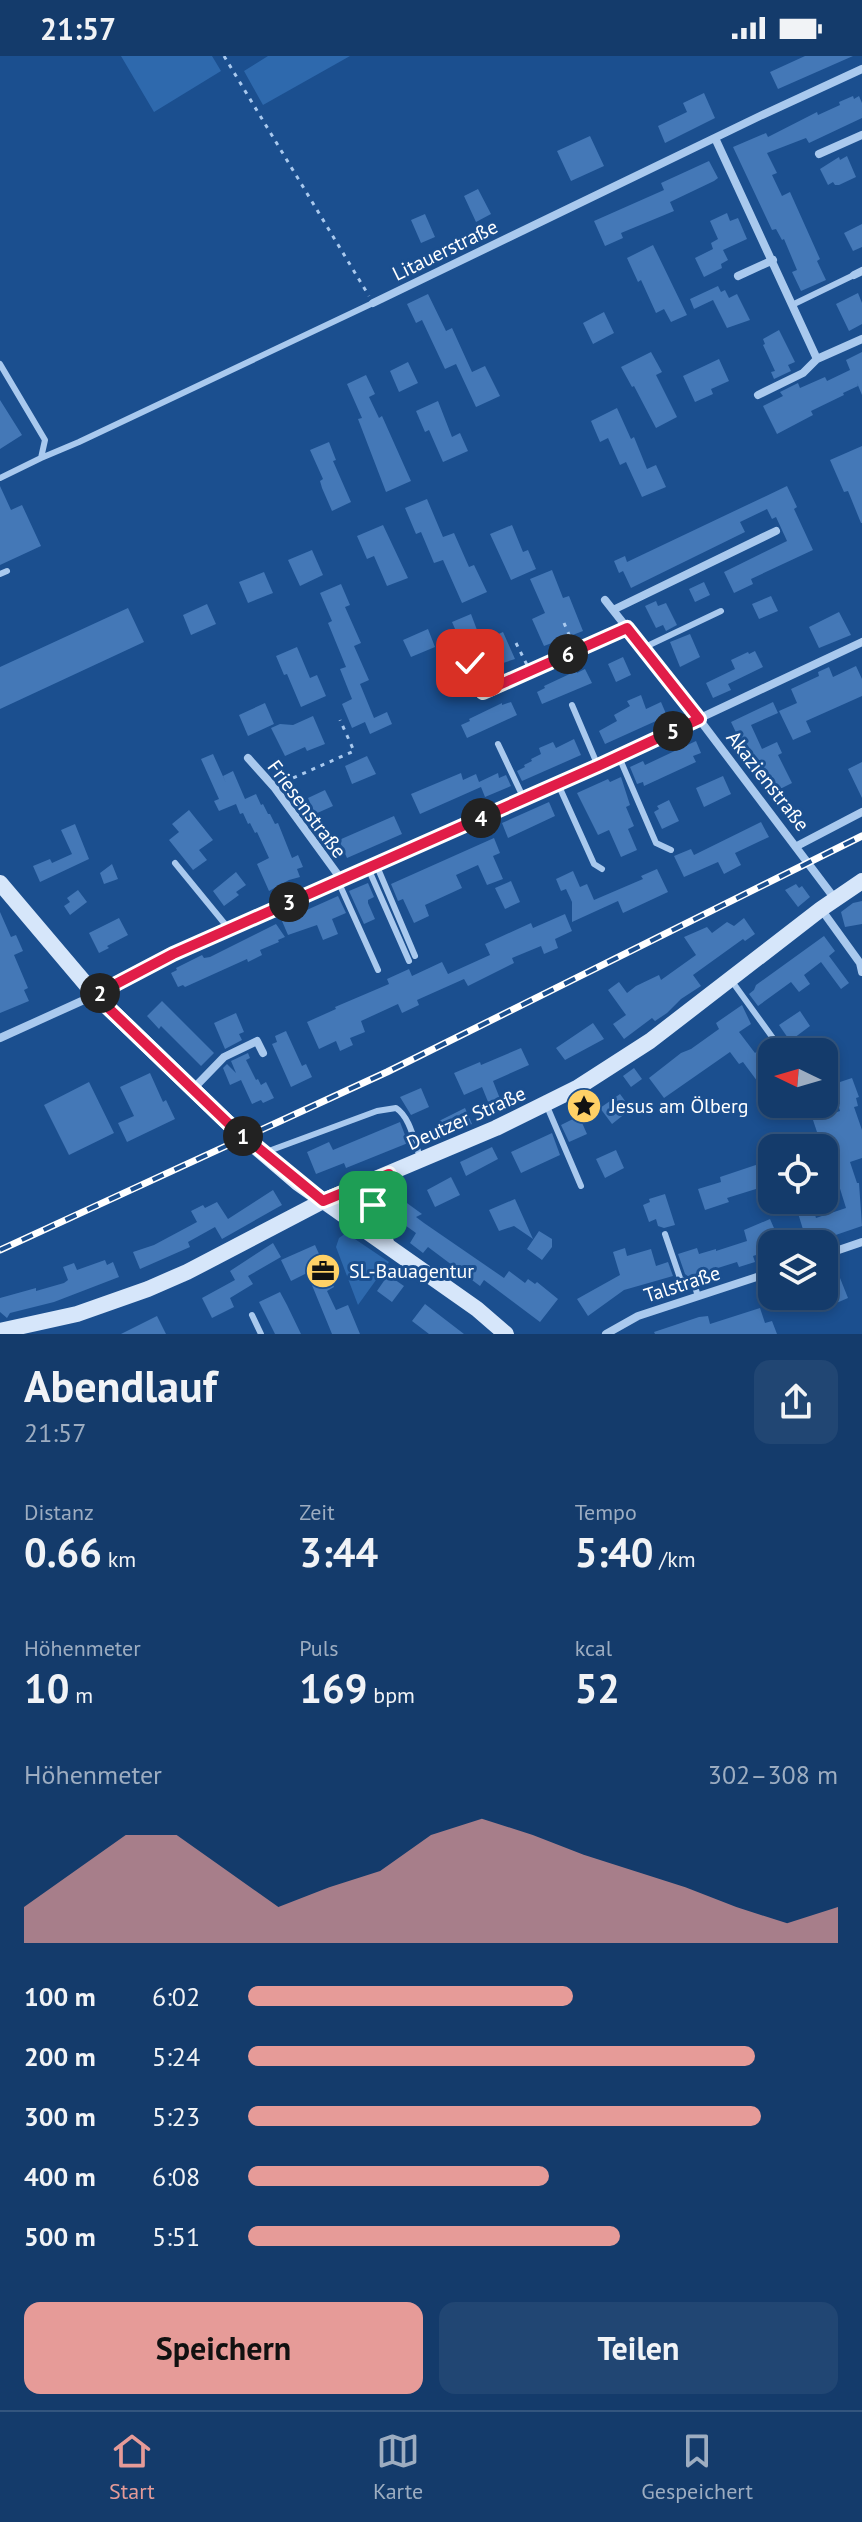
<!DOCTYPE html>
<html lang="de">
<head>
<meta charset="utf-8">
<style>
	body { margin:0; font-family:"PT Sans",sans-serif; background:#214673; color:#f1f3f6; height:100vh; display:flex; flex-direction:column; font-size:30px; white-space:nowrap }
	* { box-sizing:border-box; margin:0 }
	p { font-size:26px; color:#9dadc1 }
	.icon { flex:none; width:44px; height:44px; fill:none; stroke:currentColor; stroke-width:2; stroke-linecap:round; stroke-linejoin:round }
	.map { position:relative; height:1278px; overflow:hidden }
	.panel { display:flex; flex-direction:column; background:#143b6b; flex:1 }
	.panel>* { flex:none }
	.needle { width:52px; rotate:275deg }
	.buttons { position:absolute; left:758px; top:982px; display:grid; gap:16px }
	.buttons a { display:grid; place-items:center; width:80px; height:80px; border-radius:16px; background:#143b6b; box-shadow:0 4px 12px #0003,0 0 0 2px #33557e; font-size:40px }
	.pin { position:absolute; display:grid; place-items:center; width:68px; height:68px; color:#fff; margin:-34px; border-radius:16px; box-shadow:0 4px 12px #0006 }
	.km { position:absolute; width:40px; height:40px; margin:-20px; border-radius:50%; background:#222; color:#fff; font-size:22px; line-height:40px; text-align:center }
	.round { display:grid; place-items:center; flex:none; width:84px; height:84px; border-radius:16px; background:#214673 }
	.summary { display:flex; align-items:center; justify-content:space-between; height:136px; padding:0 24px }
	h1 { font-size:44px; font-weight:800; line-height:60px }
	.stats { display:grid; grid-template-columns:repeat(3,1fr); gap:12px; height:136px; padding:8px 24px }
	.stats div { display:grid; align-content:center }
	.stats b { font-size:40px; font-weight:800 }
	.stats small { font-size:22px; font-weight:400 }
	.stats p { font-size:22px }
	.chart { height:224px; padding:16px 24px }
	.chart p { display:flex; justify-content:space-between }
	.chart svg { width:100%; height:144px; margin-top:8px; fill:#e69b98; opacity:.7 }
	.action { display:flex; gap:16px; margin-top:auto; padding:16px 24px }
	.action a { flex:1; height:92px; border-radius:16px; background:#e69b98; color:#111; font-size:32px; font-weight:800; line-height:92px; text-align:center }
	.action a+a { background:#214673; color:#f1f3f6 }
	ul { padding:0 24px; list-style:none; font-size:26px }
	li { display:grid; grid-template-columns:128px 96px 1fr; align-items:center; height:60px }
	li i { height:20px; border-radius:10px; background:#e69b98 }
	.status { display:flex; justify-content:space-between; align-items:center; height:56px; padding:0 40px; background:#143b6b; direction:ltr }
	.status svg { height:22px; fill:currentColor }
	.dock { display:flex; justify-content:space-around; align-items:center; height:112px; border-top:2px solid #33557e; background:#143b6b; font-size:22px; color:#9dadc1 }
	.dock a { display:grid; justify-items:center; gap:4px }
	.dock .on { color:#e69b98 }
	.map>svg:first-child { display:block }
</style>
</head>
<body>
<div class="status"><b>21:57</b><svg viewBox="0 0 49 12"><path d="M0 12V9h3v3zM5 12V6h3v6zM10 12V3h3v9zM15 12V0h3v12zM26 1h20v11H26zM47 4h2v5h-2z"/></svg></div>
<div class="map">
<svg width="862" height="1278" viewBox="0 0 862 1278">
	<rect width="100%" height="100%" fill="#1b4f8f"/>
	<path fill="#2e69ad" d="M121 0H212L221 15 154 56Z
		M268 0H350L263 49 244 15Z
		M346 1177 389 1206 358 1249 336 1191 339 1182Z"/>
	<path fill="#4478b7" d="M805 0H853L778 33 770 16Z
		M704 37 715 62 665 87 658 70 687 56 683 47Z
		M853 40 854 43 859 40 862 47V62L809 87 806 82 767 97 777 117 772 119 782 140 790 136 820 203 817 205 826 224 801 235 792 216 797 214 784 183 782 184 776 173 772 174 733 91 766 77 768 81 817 56 818 59 840 49 839 46Z
		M590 80 604 110 571 125 557 95Z
		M847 100 856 121 839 129H835L833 126 828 129 820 113 839 101 840 104Z
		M709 105 718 122 714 125 670 146 674 155 621 177 623 182 605 190 594 165 664 134 661 127Z
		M478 133 491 158 476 166 464 140Z
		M727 157 730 165 738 162 747 183 723 194 728 204 721 208 722 212 704 221 695 202 713 193 711 187 718 183 710 165Z
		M425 158 435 181 421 187 411 164Z
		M862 168V191L853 195 844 177Z
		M653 189 687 259 671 266 664 253 656 257 641 224 638 226 627 202Z
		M718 230 721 236 725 234 729 242 737 238 750 264 727 272 713 244 694 253 690 243Z
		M858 237 862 247V268L849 275 836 248Z
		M428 238 446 275 452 272 472 316 485 310 500 340 476 351 456 308 445 313 422 264 416 267 407 248Z
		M604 256 614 277 593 288 583 267Z
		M779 274 795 306 788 309 791 315 774 323 771 316 775 315 763 289 765 288 763 283Z
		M651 296 662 316 656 319 677 361 656 372 634 330 632 331 621 311Z
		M862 296V339L857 327 858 330 843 337 844 339 811 355 813 359 777 378 763 350 783 340 780 336 798 327 800 332 825 321 827 325 850 314 846 304Z
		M719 303 729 325 711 333 713 338 695 346 683 320Z
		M408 306 418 327 399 336 390 315Z
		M366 319 375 338 369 341 379 362 382 360 411 425 386 436 358 363 362 362 347 328Z
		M0 344 22 379 0 393Z
		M438 345 452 381 460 377 468 395 443 406 429 374 425 376 416 355Z
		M617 352 631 383 634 381 647 413 656 409 666 431 642 441 626 406 620 409 608 382 600 386 591 365Z
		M329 386 336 404 333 405 351 446 332 455 322 432 320 425 323 423 310 394Z
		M862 390V467H861L848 435 844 436 830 404Z
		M0 430 11 454 22 449 41 490 0 509Z
		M787 430 797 451 794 453 813 494 751 523 753 528 734 537 724 516 787 485 776 461 772 463 767 453 740 466 745 476 631 532 623 515 619 517 614 505 625 500 627 506Z
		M427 443 443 481 454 477 469 511 474 509 487 536 462 547 443 504 434 507 421 476 416 478 405 452Z
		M383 469 408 522 387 530 374 500 367 503 357 480Z
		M512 469 523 496 528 494 536 513 511 524 490 478Z
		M312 494 323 519 300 530 288 504Z
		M552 514 563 542 569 540 583 575 544 590 532 563 545 557 530 523Z
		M264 516 273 537 248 547 239 526Z
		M704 526 710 539 695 546 689 533Z
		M341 528 350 549 345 551 361 587 354 590 369 624 360 628 374 662 387 656 392 668 370 678 365 666 352 672 342 648 352 643 340 613 346 611 328 567 332 565 320 537Z
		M771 540 778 555 759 563 752 548Z
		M656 545 658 550 666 547 677 569 666 575 663 569 656 572 645 550Z
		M207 548 216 568 191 579 183 559Z
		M128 552 144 586 0 653V611Z
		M839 556 851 579 819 592 809 571Z
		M471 558 477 574 459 582 452 566Z
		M428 573 435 591 411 601 403 584Z
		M503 576 515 603 497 609 486 584Z
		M690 578 700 601 680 611 670 586Z
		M297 591 310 622 317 619 326 640 301 651 287 618 284 619 276 600Z
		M755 595 763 611 728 628 731 634 713 642 706 627 735 613 731 604 748 596 749 598Z
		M457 596 469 624 451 632 439 604Z
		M623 601 631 619 616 626 608 608Z
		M856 610 862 623V640L806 665 811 676 793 684 779 655 797 647 791 633 819 620 818 616 829 611 833 621Z
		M585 613 592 627 542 648 537 636 545 632 544 630 576 615 577 617Z
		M641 639 646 653 661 646 667 660 605 688 599 675 617 665 614 659 630 650 627 645Z
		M511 646 517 659 467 682 461 669 470 665 469 663 502 647V649Z
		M773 646 778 657 751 669 762 693 777 686 782 697 778 699 792 727 776 735 761 706 752 710 731 666Z
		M265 647 274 668 248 680 239 659Z
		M313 660 325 688 307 695 305 691 285 700 271 672 280 668 293 669Z
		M574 683 581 699 522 725 517 715 525 711 524 709 532 705 531 703 541 698 539 692 553 686 556 692Z
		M696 685 701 697 693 700 696 706 644 730 643 726 637 728 630 711 643 705 645 709Z
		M213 698 226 727 223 720 233 715 245 743 256 738 261 749 263 748 268 758H270L275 768 278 767 292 802 298 799 303 811 297 813 300 821 289 824 269 835 257 808 269 802 257 776 255 777 250 767 248 768 243 757 240 758 236 748 219 755 214 745 219 743 201 703Z
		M367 700 376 718 352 728 345 710Z
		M862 706V742L848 713Z
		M461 717 463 724 476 718 479 726 498 717 499 722 506 719 511 730 485 741 481 731 420 758 411 738Z
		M723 720 731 738 704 751 696 732Z
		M621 721 630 749 626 751 634 770 628 773 637 794 621 801 609 774 598 779 577 737 608 723 610 726Z
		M325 734 333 750 315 758 308 742Z
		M669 744 679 765 662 773 654 756 659 753 657 750Z
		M549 746 555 760 508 782 502 767Z
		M189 754 213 784 199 794 207 804 193 814 169 784 179 776 172 768Z
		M394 760 402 778 347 802 339 784Z
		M761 766 769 781 735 797 741 809 724 818 718 806 684 821 674 800 691 793 694 799Z
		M75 768 89 803 40 826 33 810 50 803 52 807 72 798 61 774Z
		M494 782 500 797 493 800 503 823 487 829 478 809 456 819 462 832 425 849 429 860 414 867 403 843 398 845 391 828Z
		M112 808 118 823 104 828 100 817Z
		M657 813 668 836 623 857 618 845 572 866V846L566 833 561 835 556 823 573 815 580 831 587 828 594 844 643 823 641 820Z
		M236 816 246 829 236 836 239 839 224 850 213 835Z
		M511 825 520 846 505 853 495 832Z
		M368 827 374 841 368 844V847L375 863 364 868 349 835Z
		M796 828 799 832 802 830 810 841 798 851 785 834Z
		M78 834 87 846 70 859 64 850 70 846 67 842Z
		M338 840 346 857 332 863 338 878 323 884 317 869 288 879 282 865Z
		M862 845V868L845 871 841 856 853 847Z
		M0 856 11 881 16 879 23 895 14 899 28 932 24 934 29 945 0 957Z
		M565 858 572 875 555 883 558 892 544 898 541 890 512 902 514 907 468 930 464 923 417 944 419 949 402 957 398 948 361 965 365 976 350 982 353 989 340 995 336 985 319 993 307 966 336 953 335 951 389 928 387 923 409 913 412 920 442 906 448 918 490 899 485 888 531 867 533 872Z
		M119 862 128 879 107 890 109 892 99 897 89 877Z
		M744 862 755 878 745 885 743 883 693 919 701 930 681 943 667 957 655 965 652 962 624 983 613 968 626 959 608 934 619 926 627 937 636 930 659 919 661 924 696 899 684 881 707 871 712 877 727 866 734 870Z
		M276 868 285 881 278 884 279 886 260 894 262 899 248 906 247 903 185 931 183 929 178 931 171 917 177 914 176 912 202 899 204 902 210 901Z
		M824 880 835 895 829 900 849 927 841 933 821 906 804 919 810 928 799 936 791 926 758 950 749 938 754 934 756 929Z
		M162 945 214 997 201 1010 161 970 159 973 147 960Z
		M742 949 751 968 739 976 755 997 765 989 772 998V1045L743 1006 739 1008 730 996 664 1042 649 1022 681 997 691 993 719 973 716 967Z
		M800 955 810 970 790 985 779 969Z
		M236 957 244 976 239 978 242 984 225 993 214 967Z
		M593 967 604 983 565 1004 556 992Z
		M286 975 302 1010 306 1008 312 1021 291 1031 272 988 277 986 275 980Z
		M521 992 529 1009 493 1025 504 1053 493 1058 482 1031 464 1039 454 1017 480 1006 481 1009Z
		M248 997 250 1002 246 1004 256 1024 258 1023 261 1029 266 1026 274 1042 263 1047 261 1044 252 1048 241 1024 230 1029 223 1012 227 1008 236 1017 231 1005Z
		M634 1012 642 1023 631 1031 623 1020Z
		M150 1017 163 1046 166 1044 175 1063 127 1086 118 1067 134 1060 120 1031Z
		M852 1022 859 1041 856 1042 858 1050 854 1051 862 1074V1102L850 1106 857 1127H859L862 1170 824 1183 822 1177 806 1183 797 1154 812 1149 816 1162 846 1152 824 1081 819 1082 813 1064 840 1055 838 1048H840L834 1028Z
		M89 1026 114 1077 69 1099 44 1049Z
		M421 1032 429 1051 411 1059 400 1041Z
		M620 1038 631 1053 612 1068 600 1052Z
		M774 1048H803L783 1062Z
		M465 1052 472 1068 446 1080 439 1065Z
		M579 1060 587 1078 569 1086 561 1069Z
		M400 1066 408 1087 346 1112 344 1107 316 1118 307 1096 329 1086 333 1094Z
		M552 1077 560 1099 521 1117 511 1096Z
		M492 1091 498 1103 466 1120 460 1106Z
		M616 1094 624 1112 605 1122 596 1103Z
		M768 1105 772 1118V1128L727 1142 729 1146 705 1154 698 1133 721 1126 720 1121Z
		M451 1121 460 1139 435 1151 427 1134Z
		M273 1134 282 1149 222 1183 215 1171 188 1186 190 1191 140 1213 133 1196 154 1189 197 1166 191 1155 203 1149 205 1152 217 1146 228 1163Z
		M665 1138 675 1169 664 1172 658 1170 656 1163 649 1166 643 1149 650 1146 649 1143Z
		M400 1142 422 1158 416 1161 424 1167 504 1222 509 1215 525 1227 528 1223 535 1228 537 1226 558 1243 540 1266 484 1224 480 1230 428 1191 423 1197 410 1187 416 1177 388 1157Z
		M515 1143 533 1183 514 1170 499 1175 489 1154Z
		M770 1163 781 1188H772V1194L753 1200 755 1206 739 1211 737 1206 689 1221 685 1218 678 1198 697 1192 699 1198 716 1193V1195L747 1185 744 1174Z
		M539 1175 552 1183V1191L542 1204 527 1193Z
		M273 1187 281 1201 248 1220 253 1228 230 1242 234 1251 212 1262 202 1242 235 1224 230 1215Z
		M315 1189 334 1231 327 1235 336 1254 348 1249 360 1278H332L307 1217 291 1225 281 1204Z
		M625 1192 627 1200 651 1193 656 1210 668 1206 673 1220 624 1234 588 1260 577 1243 620 1219 613 1196Z
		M105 1204 107 1209 113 1206 119 1221 54 1246 10 1257 7 1262 0 1256V1242L36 1232V1235L64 1227 68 1224 63 1211 74 1207 77 1214Z
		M824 1206 833 1226 840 1222 848 1242 827 1251 824 1244Z
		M388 1219 404 1230 392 1246 377 1235Z
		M280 1236 287 1249 301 1278H275L259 1246Z
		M425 1248 464 1278H429L412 1265Z
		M760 1252 765 1267 772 1265 777 1278H655L654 1276 699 1261 708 1260 710 1268Z
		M157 1260 166 1278H121Z"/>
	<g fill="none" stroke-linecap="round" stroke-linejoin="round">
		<path stroke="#a9c9ee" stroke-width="3" stroke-dasharray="4 6" stroke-linecap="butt" d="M224 0 369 240
			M564 567 576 595
			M516 587 530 615
			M470 607 483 636 616 577
			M284 726 354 695 340 664"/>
		<path stroke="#a9c9ee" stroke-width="6" d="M792 249 854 219
			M0 308 45 384 41 402 0 422
			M41 402 79 386 373 247
			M0 518 7 515
			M643 592 721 555
			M572 649 598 710
			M498 688 524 743
			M619 701 656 787 671 794
			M558 728 594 808 602 813
			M175 807 229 873
			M376 808 415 900
			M368 812 409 905
			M338 825 378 914
			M731 924 783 996
			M546 1048 581 1130
			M266 1096 377 1055 396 1052C410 1061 414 1085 420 1101
			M665 1178 680 1222 695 1231 698 1240
			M252 1259 261 1278"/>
		<path stroke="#a9c9ee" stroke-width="8" d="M715 82 817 303 803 317 758 339
			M819 98 862 79
			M854 219 862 215
			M738 220 773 204
			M373 247 760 60 862 13
			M817 303 862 283
			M605 544 699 663 835 843
			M613 554 776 475
			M248 702 274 731 341 823
			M797 790 862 756
			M821 853 860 907 862 916
			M0 982 95 939 173 898 598 710 862 586
			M193 1033 224 1001 257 985 263 997
			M824 1199 862 1186
			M606 1278 638 1260 772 1216"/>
		<path stroke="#d6e6fa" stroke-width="16" d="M0 827 95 939 228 1067 298 1127 477 1253 506 1278
			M387 1189C373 1153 367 1152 389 1118
			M0 1275 77 1258 148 1233 187 1216 323 1145 496 1072 577 1032 650 985 821 853 862 825"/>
		<g stroke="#fff" stroke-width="7">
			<path id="rail" d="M0 1194 387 1016 862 780"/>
		</g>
		<use href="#rail" stroke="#1b4f8f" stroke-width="4" stroke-dasharray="12" stroke-linecap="butt"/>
	</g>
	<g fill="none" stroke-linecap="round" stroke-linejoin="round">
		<g stroke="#fff" stroke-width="16">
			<path id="route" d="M373 1149 375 1140 389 1118 323 1145 228 1067 95 939 173 898 598 710 699 663 627 572 483 636 470 607"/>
		</g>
		<use href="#route" stroke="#e11d48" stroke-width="10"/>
	</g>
	<defs>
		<g id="sight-disc" transform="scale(1.8)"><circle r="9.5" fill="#ffd166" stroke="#1b4f8f"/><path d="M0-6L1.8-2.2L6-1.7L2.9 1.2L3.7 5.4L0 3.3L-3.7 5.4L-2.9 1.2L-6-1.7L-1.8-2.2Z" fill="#111"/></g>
		<g id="office-disc" transform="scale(1.8)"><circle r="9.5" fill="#ffd166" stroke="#1b4f8f"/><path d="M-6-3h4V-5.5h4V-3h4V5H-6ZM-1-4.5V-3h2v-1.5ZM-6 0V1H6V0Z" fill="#111"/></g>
	</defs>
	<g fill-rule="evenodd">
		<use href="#sight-disc" x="584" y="1050"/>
		<use href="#office-disc" x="323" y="1215"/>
	</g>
	<g text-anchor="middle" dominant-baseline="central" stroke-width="6" stroke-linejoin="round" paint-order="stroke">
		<g font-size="20" fill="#fff" stroke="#1b4f8f">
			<text transform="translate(445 194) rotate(-26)">Litauerstraße</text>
			<text transform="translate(768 725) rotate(52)">Akazienstraße</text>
			<text transform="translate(307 753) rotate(53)">Friesenstraße</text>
			<text transform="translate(466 1062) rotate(-24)">Deutzer Straße</text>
			<text transform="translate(682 1228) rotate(-18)">Talstraße</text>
		</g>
		<g font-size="20" fill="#fff" stroke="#1b4f8f" text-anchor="start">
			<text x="610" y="1050">Jesus am Ölberg</text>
			<text x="349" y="1215">SL-Bauagentur</text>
		</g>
	</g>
</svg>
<div class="buttons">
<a><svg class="needle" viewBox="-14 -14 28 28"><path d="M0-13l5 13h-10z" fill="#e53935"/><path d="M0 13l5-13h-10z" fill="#9dadc1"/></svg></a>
<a><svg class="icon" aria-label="locate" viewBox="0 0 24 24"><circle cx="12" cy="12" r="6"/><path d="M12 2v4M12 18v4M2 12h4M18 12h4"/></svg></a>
<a><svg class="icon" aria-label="layers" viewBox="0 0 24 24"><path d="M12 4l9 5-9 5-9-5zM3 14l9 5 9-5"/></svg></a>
</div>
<div class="pin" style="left:373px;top:1149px;background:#1e9e55"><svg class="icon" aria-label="arrive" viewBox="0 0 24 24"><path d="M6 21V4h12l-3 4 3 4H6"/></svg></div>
<div class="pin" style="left:470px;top:607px;background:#d93025"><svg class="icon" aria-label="check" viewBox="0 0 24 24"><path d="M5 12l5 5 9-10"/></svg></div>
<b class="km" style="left:243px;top:1080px">1</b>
<b class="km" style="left:100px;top:937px">2</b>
<b class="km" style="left:289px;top:846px">3</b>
<b class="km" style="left:481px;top:762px">4</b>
<b class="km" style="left:673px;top:675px">5</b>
<b class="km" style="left:568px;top:598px">6</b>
</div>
<section class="panel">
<div class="summary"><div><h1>Abendlauf</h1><p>21:57</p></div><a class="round"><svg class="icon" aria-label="share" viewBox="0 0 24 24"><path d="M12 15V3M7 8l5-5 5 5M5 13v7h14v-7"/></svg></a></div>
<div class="stats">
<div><p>Distanz</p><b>0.66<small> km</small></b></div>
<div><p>Zeit</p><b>3:44</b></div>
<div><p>Tempo</p><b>5:40<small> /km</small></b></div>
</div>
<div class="stats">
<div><p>Höhenmeter</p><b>10<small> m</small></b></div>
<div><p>Puls</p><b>169<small> bpm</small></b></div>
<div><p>kcal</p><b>52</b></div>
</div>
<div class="chart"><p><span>Höhenmeter</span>302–308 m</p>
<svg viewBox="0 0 160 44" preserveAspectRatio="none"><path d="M0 44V33L10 22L20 11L30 11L40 22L50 33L60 27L70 22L80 11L90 6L100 11L110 17L120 22L130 27L140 33L150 38L160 33V44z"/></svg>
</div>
<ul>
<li><b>100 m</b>6:02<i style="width:55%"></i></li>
<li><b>200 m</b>5:24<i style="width:86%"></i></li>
<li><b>300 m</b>5:23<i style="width:87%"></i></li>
<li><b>400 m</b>6:08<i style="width:51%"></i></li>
<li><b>500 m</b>5:51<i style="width:63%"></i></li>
</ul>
<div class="action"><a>Speichern</a><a>Teilen</a></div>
</section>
<nav class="dock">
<a class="on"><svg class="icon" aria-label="home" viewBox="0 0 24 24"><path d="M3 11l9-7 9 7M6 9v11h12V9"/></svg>Start</a>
<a><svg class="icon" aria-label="map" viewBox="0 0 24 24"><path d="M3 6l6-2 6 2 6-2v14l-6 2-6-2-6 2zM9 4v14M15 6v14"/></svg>Karte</a>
<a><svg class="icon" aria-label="saved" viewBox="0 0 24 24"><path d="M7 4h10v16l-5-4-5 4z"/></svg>Gespeichert</a>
</nav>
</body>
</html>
